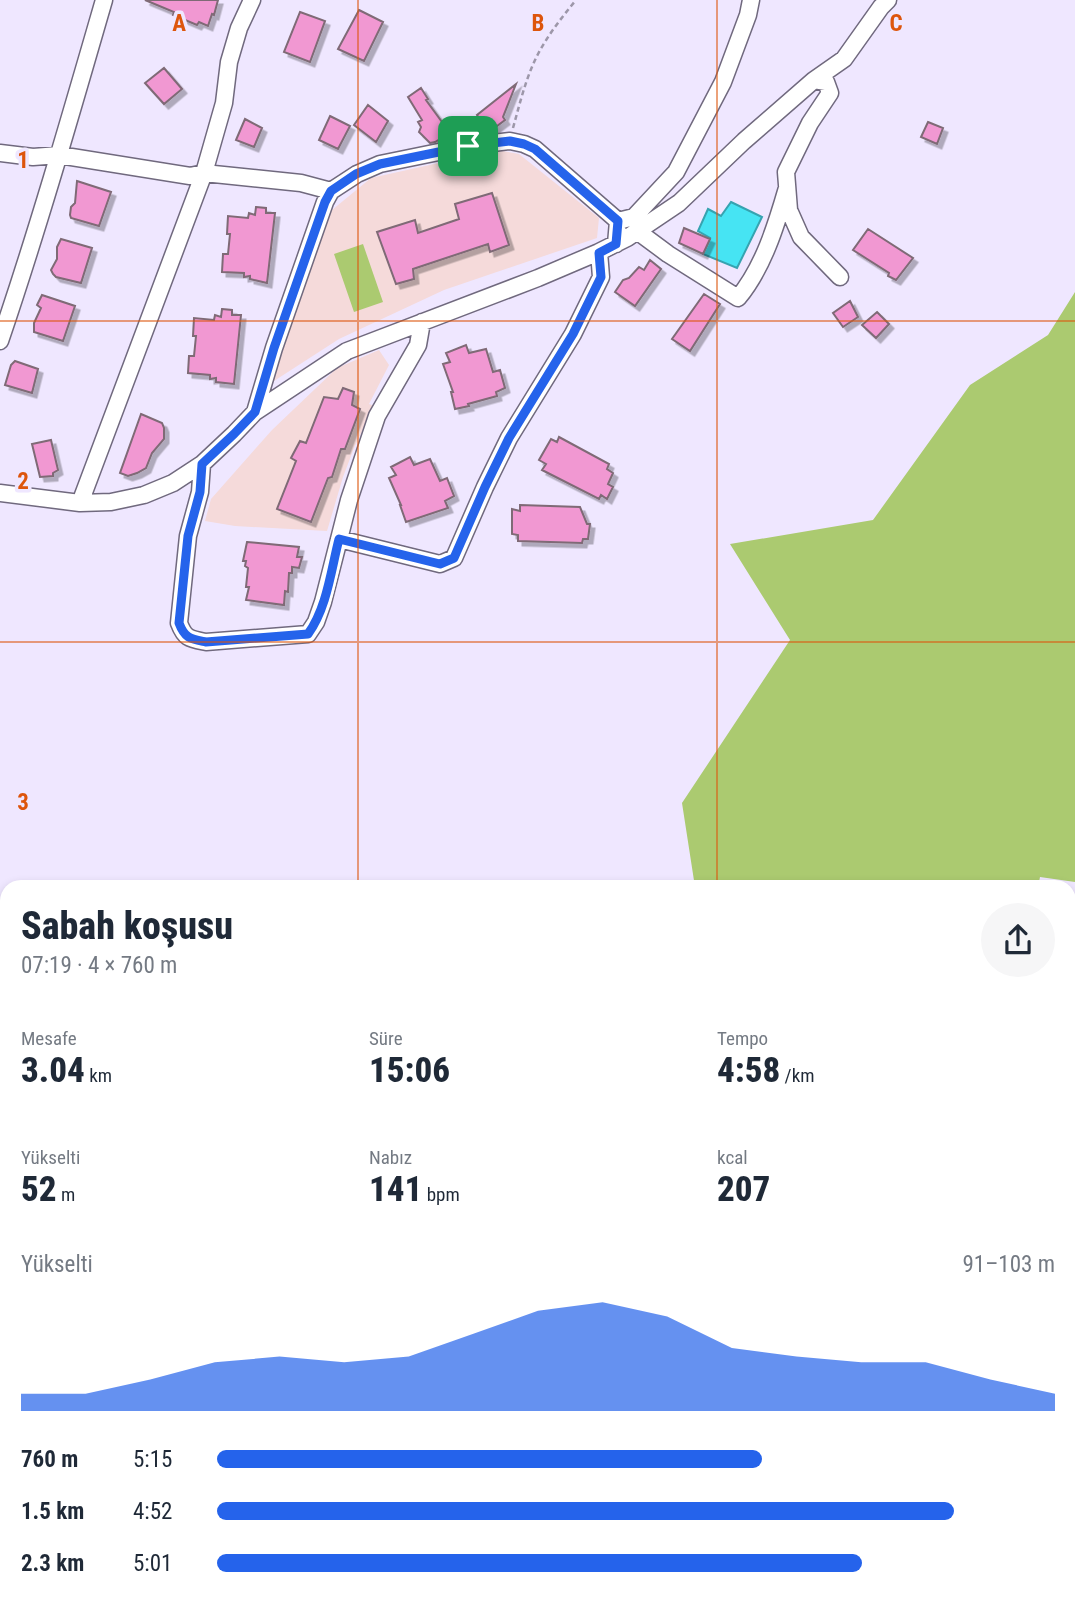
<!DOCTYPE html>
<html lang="tr">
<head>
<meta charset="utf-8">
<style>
	body { margin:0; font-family:"Roboto Condensed",sans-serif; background:#f6f6f7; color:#1f2937; height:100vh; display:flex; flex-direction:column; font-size:26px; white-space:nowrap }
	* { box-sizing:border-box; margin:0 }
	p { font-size:23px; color:#747a83 }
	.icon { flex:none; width:38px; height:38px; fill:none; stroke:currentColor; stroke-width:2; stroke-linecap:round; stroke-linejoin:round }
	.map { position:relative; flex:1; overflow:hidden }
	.side { position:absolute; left:0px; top:880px; width:1076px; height:726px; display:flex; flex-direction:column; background:#fff; border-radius:21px 21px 0 0; box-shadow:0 4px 10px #0003 }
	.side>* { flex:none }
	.pin { position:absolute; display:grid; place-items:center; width:60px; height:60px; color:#fff; margin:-30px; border-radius:14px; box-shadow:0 4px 10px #0006 }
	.round { display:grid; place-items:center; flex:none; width:74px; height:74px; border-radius:37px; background:#f6f6f7 }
	.headline { display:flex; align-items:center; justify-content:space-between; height:119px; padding:0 21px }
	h1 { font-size:38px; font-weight:800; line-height:52px }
	.metrics { display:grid; grid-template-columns:repeat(3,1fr); gap:10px; height:119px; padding:7px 21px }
	.metrics div { display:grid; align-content:center }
	.metrics b { font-size:35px; font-weight:800 }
	.metrics small { font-size:19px; font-weight:400 }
	.metrics p { font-size:19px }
	.chart { height:196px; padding:14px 21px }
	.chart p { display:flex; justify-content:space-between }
	.chart svg { width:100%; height:126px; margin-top:7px; fill:#2563eb; opacity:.7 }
	ul { padding:0 21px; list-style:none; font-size:23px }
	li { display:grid; grid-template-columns:112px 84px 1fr; align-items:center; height:52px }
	li i { height:18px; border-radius:9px; background:#2563eb }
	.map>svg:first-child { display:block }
</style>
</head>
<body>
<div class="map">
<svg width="1075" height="1605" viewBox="0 0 1075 1605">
	<defs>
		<filter id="shadow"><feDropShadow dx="4.5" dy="4.5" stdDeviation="0" flood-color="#0004"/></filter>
	</defs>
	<rect width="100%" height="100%" fill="#efe7ff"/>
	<path fill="#f5dada" d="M497 150 519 154 599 218 597 238 444 290 339 339 274 381V358L332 210 371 178Z
		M379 350 389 365 369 404 374 406 354 448 343 477 327 531 235 526 205 521 211 499 272 430 337 368Z"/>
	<path fill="#abca70" d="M363 244 383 302 354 312 334 254Z
		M1075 292V882L1040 877 1038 887H695L682 803 790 640 730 544 873 520 970 385 1048 335Z"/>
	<path fill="#46e4f3" stroke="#36a3b0" stroke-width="2" d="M731 202 762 217 737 268 703 254 710 238 698 231 708 209 721 216Z"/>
	<path fill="#f198d2" stroke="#7f6a76" stroke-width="2" filter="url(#shadow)" d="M145 0H218L214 15 212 14 208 26 199 22 197 25 173 15 174 12Z
		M359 10 383 22 364 61 338 49Z
		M300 12 325 21 310 62 284 52Z
		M164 68 182 89 164 104 145 83Z
		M516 84 503 117 505 120 489 132 477 115Z
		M421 88 428 99 426 100 450 133 435 142 430 143 419 132 421 127 418 122 422 120 408 97Z
		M368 105 388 121 376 142 354 125Z
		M330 116 350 126 338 149 319 140Z
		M245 119 262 128 254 147 236 140Z
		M928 122 943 128 937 144 921 137Z
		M77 181 111 192 99 226 71 218 70 215 71 207 75 203Z
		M492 193 509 245 490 252 488 244 413 269 414 279 396 284 377 232 415 220 418 233 459 219 455 204Z
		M256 207 266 208V213H275L267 283 250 279V276L244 277V273L222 272 223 254H228L230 234H227L228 216 248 218 249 213 255 215Z
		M684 228 710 239 703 254 679 243Z
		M868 229 913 258 896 280 888 276 889 273 853 250Z
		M61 239 92 248 81 283 56 277 53 274 51 270 57 259V247Z
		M650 260 661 269 635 306 615 292 623 280 629 278 639 267 644 270Z
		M704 294 720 304 690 351 672 339Z
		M42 295 75 306 63 341 34 332V323L41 308 37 305Z
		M850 301 858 317 843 327 833 313Z
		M222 309 232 310V315H241L234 384 216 382V378L210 379V375L188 373 189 356H194L196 336H193L194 318 214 320 215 315 221 317Z
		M877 312 889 324 876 338 862 325Z
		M466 345 469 353 486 349 493 372 500 370 505 388 496 392 497 396 468 404 469 406 455 409 451 392H453L443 364 450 362 446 353Z
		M15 361 38 369 32 393 5 385 11 365Z
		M343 388 354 392 352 405 360 409 345 449H341L332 477 328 478 311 522 277 509 296 461 291 458 300 441 306 443 324 397 338 399Z
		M141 414 162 423 164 428V439L152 453 146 468 137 473 128 476 120 473Z
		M559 437 609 464 607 469 613 473 608 484 613 487 607 499 601 495 599 499 542 470 546 464 539 460 551 439 557 442Z
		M51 440 58 470 53 473V476L40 477 32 444Z
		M410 457 414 465 430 459 440 481 447 478 454 496 445 501 448 508 406 522 400 505H401L389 478 396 475 391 467Z
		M520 505 580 507 587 524H590L588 539H583L582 543 518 541V535L512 534V509L520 511Z
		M247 542 299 547 297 557H302L299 568 292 567V573H289L288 592 285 591 284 605 246 600 249 587H246L248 568 245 566 246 561H243Z"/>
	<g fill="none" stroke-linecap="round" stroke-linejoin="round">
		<g stroke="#70697e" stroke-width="19">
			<path id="minor" d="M814 80 826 82 830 93 810 123 786 172 789 210 801 237 840 277
				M0 153 33 157 59 155 190 176 204 173 301 183 331 191
				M618 221 634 217 676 172 723 82 748 15 751 0
				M637 231 668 254 738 298C763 268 776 226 787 188
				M0 341C38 229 71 114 104 0
				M255 412 274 348 325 202 331 191 357 174 380 164 468 146 510 141 524 144 535 149 618 221 616 244
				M202 464 200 492 188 536 179 623C185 639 190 639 206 642L308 634 316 622 323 602 349 500 377 416 418 345 422 322
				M0 493 80 503 111 502 144 495 173 483 202 464 234 434 255 412 347 351 538 278 599 252 627 238 679 203 744 141 814 80 844 59 881 7 888 0
				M80 503 204 173 224 103 229 62 239 28 252 0
				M339 539 440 564 454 558 485 487 509 438 573 334 601 277 599 252
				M0 1589 7 1592
				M22 1600 33 1605
				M772 1600 774 1605"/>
		</g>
		<g stroke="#70697e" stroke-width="23">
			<path id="tertiary" d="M1069 1064 1075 1063
				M0 1227 7 1223"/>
		</g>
		<path stroke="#9d97a9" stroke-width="2.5" stroke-dasharray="5 3.5" stroke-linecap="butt" d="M513 128C520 103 526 77 538 54 548 35 562 17 576 0"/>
		<use href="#minor" stroke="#fff" stroke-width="16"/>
		<use href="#tertiary" stroke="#fff" stroke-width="19"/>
	</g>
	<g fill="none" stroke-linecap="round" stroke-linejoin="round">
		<g stroke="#fff" stroke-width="14">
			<path id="route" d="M510 141 524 144 535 149 618 221 616 244 599 253 601 277 573 334 509 438 485 487 454 558 440 564 339 539C331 570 327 608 308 634L206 642C191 639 185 639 179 623L188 536 200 492 202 464 234 434 255 412 274 348 325 202 331 191 356 174 380 164 468 146Z"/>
		</g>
		<use href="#route" stroke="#2563eb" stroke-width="9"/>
	</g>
	<path fill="none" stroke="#dd550c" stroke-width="2" stroke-opacity="0.55" d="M358 0V887M717 0V887M0 321H1075M0 642H1075M0 963H7M1069 963H1075M0 1284H7M1069 1284H1075M358 1600V1605M717 1600V1605"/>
	<g font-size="23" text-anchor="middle" font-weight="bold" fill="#dd550c" stroke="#efe7ff" stroke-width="7" stroke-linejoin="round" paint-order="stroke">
		<text x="179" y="31">A</text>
		<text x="538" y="31">B</text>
		<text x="896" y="31">C</text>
		<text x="23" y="168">1</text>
		<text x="23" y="489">2</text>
		<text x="23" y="810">3</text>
	</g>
</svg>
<div class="pin" style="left:468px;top:146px;background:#1e9e55"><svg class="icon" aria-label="arrive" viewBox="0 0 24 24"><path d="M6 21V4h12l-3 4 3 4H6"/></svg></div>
<section class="side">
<div class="headline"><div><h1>Sabah koşusu</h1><p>07:19 · 4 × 760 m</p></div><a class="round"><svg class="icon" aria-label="share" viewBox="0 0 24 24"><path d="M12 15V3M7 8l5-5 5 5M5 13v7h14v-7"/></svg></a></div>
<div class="metrics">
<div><p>Mesafe</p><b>3.04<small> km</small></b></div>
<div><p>Süre</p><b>15:06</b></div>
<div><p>Tempo</p><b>4:58<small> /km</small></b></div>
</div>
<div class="metrics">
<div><p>Yükselti</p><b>52<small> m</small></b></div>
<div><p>Nabız</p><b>141<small> bpm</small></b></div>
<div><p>kcal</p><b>207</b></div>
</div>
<div class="chart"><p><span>Yükselti</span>91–103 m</p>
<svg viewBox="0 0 160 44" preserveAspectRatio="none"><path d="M0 44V38L10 38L20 33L30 27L40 25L50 27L60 25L70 17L80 9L90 6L100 11L110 22L120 25L130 27L140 27L150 33L160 38V44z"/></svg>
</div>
<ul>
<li><b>760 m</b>5:15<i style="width:65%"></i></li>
<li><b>1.5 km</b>4:52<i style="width:88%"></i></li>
<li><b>2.3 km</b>5:01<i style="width:77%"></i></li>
</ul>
</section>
</div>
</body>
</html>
